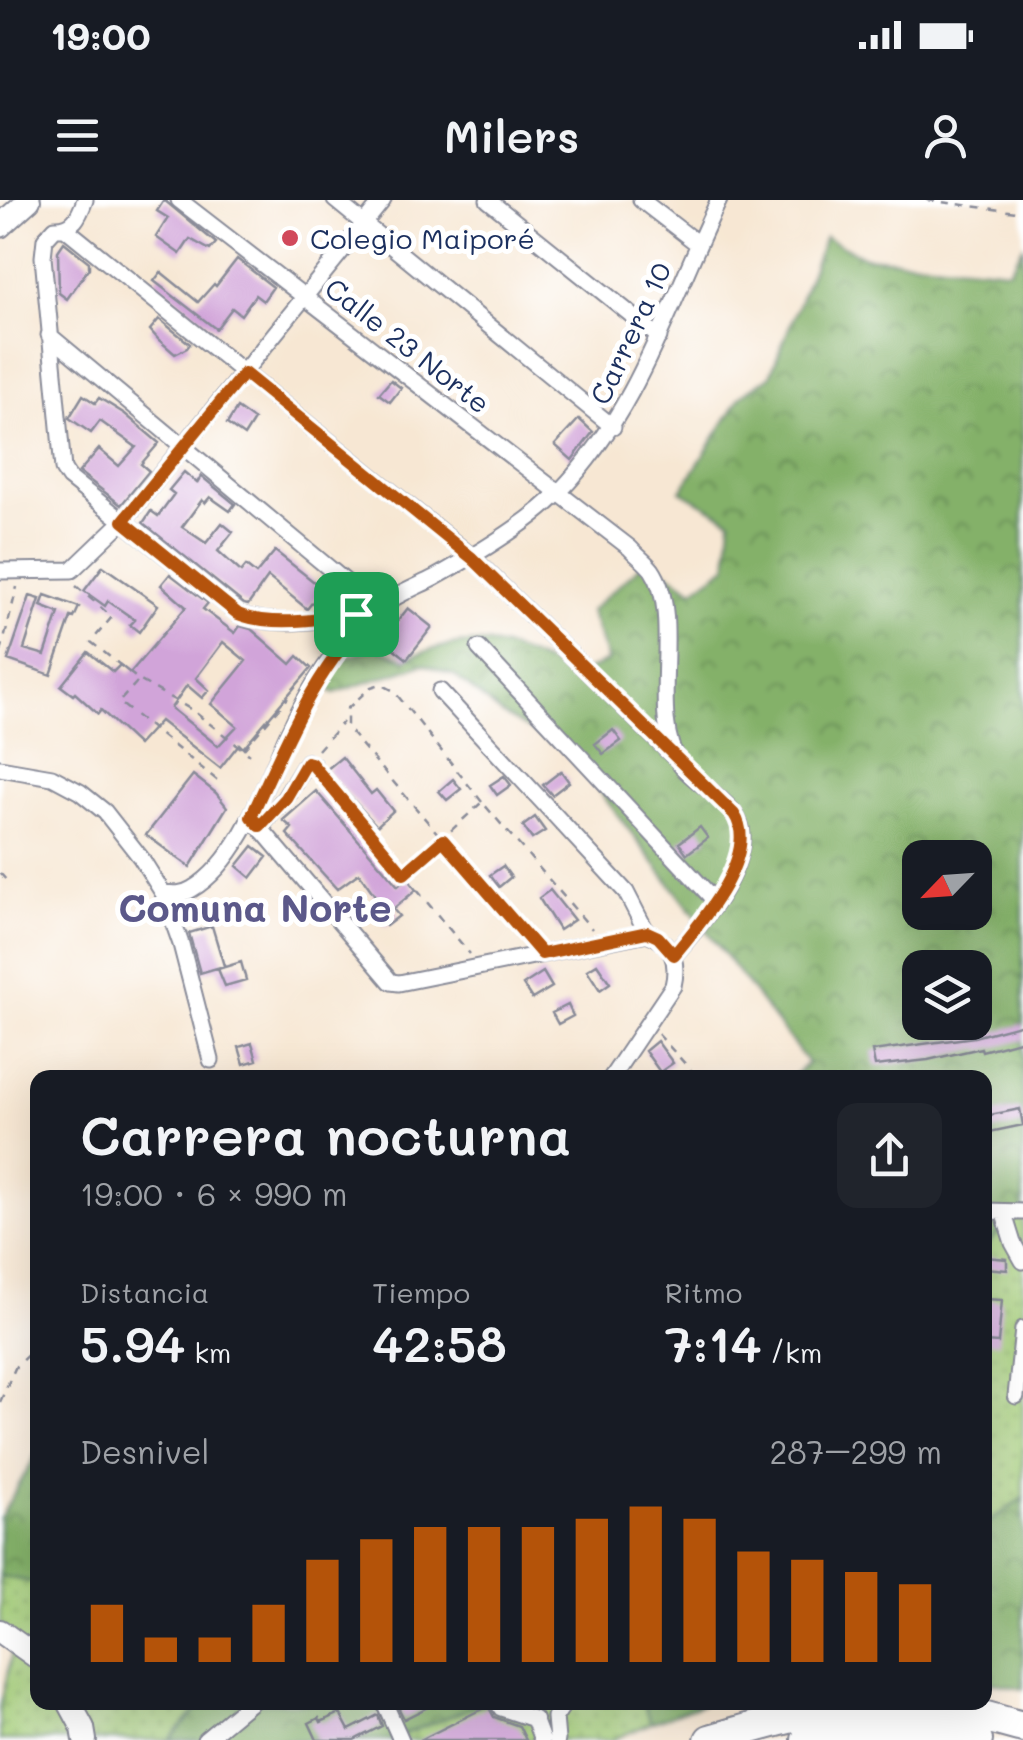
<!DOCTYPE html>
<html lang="es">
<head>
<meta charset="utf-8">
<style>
	body { margin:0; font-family:Mali,sans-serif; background:#20242c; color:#f1f3f6; height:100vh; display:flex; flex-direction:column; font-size:38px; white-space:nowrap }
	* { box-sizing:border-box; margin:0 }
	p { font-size:32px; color:#9ea1a6 }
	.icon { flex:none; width:55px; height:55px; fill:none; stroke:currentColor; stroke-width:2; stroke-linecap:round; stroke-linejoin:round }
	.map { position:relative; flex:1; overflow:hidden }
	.side { position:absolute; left:30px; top:870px; width:962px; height:640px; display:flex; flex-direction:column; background:#171b24; border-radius:20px; box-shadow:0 10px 40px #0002 }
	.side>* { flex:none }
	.needle { width:65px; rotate:245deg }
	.buttons { position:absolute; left:902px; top:640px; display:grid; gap:20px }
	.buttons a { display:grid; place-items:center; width:90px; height:90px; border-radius:20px; background:#171b24; box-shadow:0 10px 40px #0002; font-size:50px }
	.pin { position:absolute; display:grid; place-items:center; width:85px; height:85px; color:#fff; margin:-42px; border-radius:20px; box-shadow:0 5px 15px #0006 }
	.round { display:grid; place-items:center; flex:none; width:105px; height:105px; border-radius:20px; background:#20242c }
	.head { display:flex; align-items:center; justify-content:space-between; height:170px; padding:0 50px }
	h1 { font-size:55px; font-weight:600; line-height:75px }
	.figures { display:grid; grid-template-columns:repeat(3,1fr); gap:15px; height:170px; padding:10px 50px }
	.figures div { display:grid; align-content:center }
	.figures b { font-size:50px; font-weight:600 }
	.figures small { font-size:28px; font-weight:400 }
	.figures p { font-size:28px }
	.chart { height:280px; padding:20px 50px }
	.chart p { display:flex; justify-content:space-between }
	.chart svg { width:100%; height:180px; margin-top:10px; stroke:#b45309; stroke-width:6 }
	.status { display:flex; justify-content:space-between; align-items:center; height:70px; padding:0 50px; background:#171b24; direction:ltr }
	.status svg { height:28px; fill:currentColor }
	header { display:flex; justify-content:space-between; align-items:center; height:130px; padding:0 50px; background:#171b24; font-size:45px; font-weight:600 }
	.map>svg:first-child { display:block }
</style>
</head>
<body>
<div class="status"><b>19:00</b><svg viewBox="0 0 49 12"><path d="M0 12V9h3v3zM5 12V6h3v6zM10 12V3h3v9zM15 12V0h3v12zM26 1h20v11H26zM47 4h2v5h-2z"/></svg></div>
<header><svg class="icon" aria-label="menu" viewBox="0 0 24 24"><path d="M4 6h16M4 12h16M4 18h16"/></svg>Milers<svg class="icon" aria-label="person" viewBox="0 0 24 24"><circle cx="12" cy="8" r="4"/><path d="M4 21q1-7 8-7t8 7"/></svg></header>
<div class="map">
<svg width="1023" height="1540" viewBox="0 0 1023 1540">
	<defs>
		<pattern id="grass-dots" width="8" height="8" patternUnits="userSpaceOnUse" patternTransform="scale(2.5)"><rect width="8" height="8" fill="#a5ce79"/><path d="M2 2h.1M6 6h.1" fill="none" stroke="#8db16b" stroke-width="1.8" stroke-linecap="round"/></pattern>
		<pattern id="forest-crowns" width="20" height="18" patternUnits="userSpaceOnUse" patternTransform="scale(2.5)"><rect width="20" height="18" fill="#84b169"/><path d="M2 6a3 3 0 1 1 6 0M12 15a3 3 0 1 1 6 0" fill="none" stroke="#6b905a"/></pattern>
	</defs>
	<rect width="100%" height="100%" fill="#fff"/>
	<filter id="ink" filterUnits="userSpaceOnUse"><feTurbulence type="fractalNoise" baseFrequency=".01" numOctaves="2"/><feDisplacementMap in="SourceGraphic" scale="20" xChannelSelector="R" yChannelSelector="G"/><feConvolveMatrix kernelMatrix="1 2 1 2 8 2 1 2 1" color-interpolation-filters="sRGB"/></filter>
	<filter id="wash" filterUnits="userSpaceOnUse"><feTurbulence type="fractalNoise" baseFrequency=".0048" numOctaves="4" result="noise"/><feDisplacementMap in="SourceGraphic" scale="40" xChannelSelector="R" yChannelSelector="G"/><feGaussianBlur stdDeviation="2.25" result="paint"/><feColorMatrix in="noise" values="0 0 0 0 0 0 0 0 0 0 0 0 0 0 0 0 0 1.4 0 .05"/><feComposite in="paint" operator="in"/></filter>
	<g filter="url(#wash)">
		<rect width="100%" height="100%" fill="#f7e7d3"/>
		<path fill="url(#grass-dots)" stroke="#607e6c" stroke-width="2.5" d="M1023 1015V1298L985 1325V1046L1009 1023Z
			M0 1376 37 1383 38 1502 203 1503 169 1540H0V1508L13 1447 0 1442Z
			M483 1503H642L651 1523 612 1540H390Z"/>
		<path fill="url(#forest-crowns)" stroke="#507064" stroke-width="2.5" fill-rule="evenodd" d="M825 37 865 57 1009 70 1023 47V1015L1008 1023 985 1046V878L792 877 808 863 570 553 503 515 454 475 423 464 334 493 326 487 338 461 375 447 404 459C478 430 506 443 574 476L608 461 590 411 648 359 693 390 727 366 731 320 681 291 741 196 770 176ZM920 658H975V712H920ZM920 768H975V822H920Z
			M37 1253V1383L0 1376V1318Z
			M1023 1298V1489L985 1481V1325Z
			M203 1503H483L390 1540H170Z
			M642 1503H705L651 1523Z"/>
		<g id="blocks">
			<path fill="#d1a4d9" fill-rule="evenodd" d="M164 0 216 43 210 50 190 39 180 54 156 37 168 18 157 11Z
				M64 42 89 62V68L67 99 59 93 58 51Z
				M237 59 273 87 263 101 255 95 241 115 232 108 216 129 154 81 161 72 198 102 214 84 216 86Z
				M159 119 190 144 187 148 175 154 159 140 150 130Z
				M391 180 401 188 390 202 379 194Z
				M83 195 95 203 99 198 125 214 159 243 141 264 149 271 121 305 79 272 99 249 119 266 136 247 100 221 91 233 69 218Z
				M237 208 254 220 244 236 227 224Z
				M579 219 593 232 572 260 555 245Z
				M184 272 197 283 201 276 235 304 230 311 210 297 205 303 202 300 182 327 206 343 222 323 233 332 218 351 241 372 246 366 256 374 275 351 323 389 307 409 268 377 248 405 244 404 143 323 151 311 158 316 174 294 169 290Z
				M103 366 158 405 139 432 130 425 135 420 108 401 105 406 84 391Z
				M170 374 208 403 203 409 235 433 240 426 251 429 291 464 298 456 311 468 243 548 239 544 220 568 160 521 138 545 101 510 98 514 75 493 73 495 61 486 88 452 113 472 120 465 130 473 186 407 161 385ZM223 442 246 461 211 504 237 526 218 546 171 508 187 485 202 498 209 490 196 478Z
				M45 395 79 407 74 418 71 417 51 475 8 460 30 396 40 399 24 449 45 455 59 413 41 406Z
				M408 408 432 427 407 459 383 440Z
				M613 530 621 541 603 554 595 544Z
				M342 557 371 594 376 590 393 611 377 626 326 570Z
				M561 571 569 582 552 595 543 585Z
				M193 575 216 593 227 607 190 667 146 635Z
				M504 576 511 585 497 595 490 585Z
				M453 579 461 589 447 600 439 591Z
				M316 591 398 686 407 678 416 690 393 709 399 716 386 726 378 717 386 711 359 673 337 689 287 634 292 628 283 620Z
				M535 617 545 631 532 639 523 626Z
				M700 627 708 638 687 654 679 643Z
				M253 646 267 657 251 678 237 666Z
				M503 666 511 677 499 687 490 675Z
				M550 690 574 720 559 730 539 698Z
				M212 726 224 766 200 773 189 733Z
				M241 762 246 780 225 786 218 769Z
				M597 764 610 783 600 790 587 770Z
				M543 772 552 787 532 799 523 785Z
				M568 805 573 816 558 824 552 813Z
				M1023 824V840L982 851 981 848 928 860 875 866 872 851 974 837Z
				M657 841 673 863 660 872 645 851Z
				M252 843 257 860 244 864 239 847Z
				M1020 909 1023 925 985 933V916Z
				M985 1057 1007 1059V1070L985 1068Z
				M985 1099 1002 1100 998 1143 985 1142Z
				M407 1502H438L404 1519 398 1507Z
				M488 1506 494 1517 519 1526 526 1540H420Z
				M340 1513 349 1530 378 1515 382 1526 354 1540H317L309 1523 319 1518 321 1522Z"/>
		</g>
	</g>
	<g filter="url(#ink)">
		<use href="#blocks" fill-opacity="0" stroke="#898b98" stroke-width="2.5"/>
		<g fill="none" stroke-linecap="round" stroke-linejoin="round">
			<g stroke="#898b98" stroke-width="19">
				<path id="street" d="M85 0C79 16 74 29 55 28L45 39 43 57 63 269 69 278 239 414C277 429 333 420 373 409
					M179 0 630 348C636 355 646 362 652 370 684 417 647 517 680 564 697 587 744 605 742 638 739 682 701 723 674 755
					M335 0 613 227
					M488 0 659 137
					M641 0 698 44
					M65 28 472 357 673 556
					M49 135 377 408
					M0 371 72 370 123 321 383 0
					M479 448 715 701
					M440 491 626 692 647 733
					M0 568 52 577 80 592 105 612 141 658 163 693 181 744 211 860
					M251 617 391 782 399 783 647 733C672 743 679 760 673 786L611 878
					M260 627 285 598 307 562 314 566
					M163 693C173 694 183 695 192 689 239 662 266 583 287 536 307 492 337 442 374 411 391 397 414 388 434 378 470 358 531 322 559 292 639 210 670 101 719 0
					M985 1011 1023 1012
					M1004 1014 1013 1043 1023 1061
					M1016 1196 1023 1129
					M384 1502 401 1540
					M498 1502 501 1508 534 1519 542 1540
					M205 1540 251 1502
					M557 1540 555 1517 565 1502"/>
			</g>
			<g stroke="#898b98" stroke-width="26">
				<path id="secondary" d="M0 26 29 0
					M0 1431 38 1458
					M69 1502 83 1528 85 1540"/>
			</g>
			<g stroke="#898b98" stroke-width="34">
				<path id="highway" d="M710 1540C781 1519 850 1497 924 1504 957 1507 991 1519 1023 1527
					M807 1540C866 1525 919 1525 977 1540"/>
			</g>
			<path stroke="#898b98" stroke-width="2.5" stroke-dasharray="8 8" stroke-linecap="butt" d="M927 0 1023 13
				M76 386 112 417 91 442 139 480 192 510 250 555
				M1 452 17 387
				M137 482 119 502 222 584
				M244 549 288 498
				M318 550 343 522
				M325 579 470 754
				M482 602 394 491 381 484 371 487 347 509V528L531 742
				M0 673 7 681
				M404 674 482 602 592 729
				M658 834 698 878
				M0 1202 16 1166 38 1145"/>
			<use href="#street" stroke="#fff" stroke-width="15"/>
			<use href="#secondary" stroke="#fff" stroke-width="22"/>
			<use href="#highway" stroke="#fff" stroke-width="30"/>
		</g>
	</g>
	<g fill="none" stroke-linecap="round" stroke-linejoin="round" filter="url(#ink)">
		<g stroke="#fff" stroke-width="20">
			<path id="route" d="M244 173 472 358 734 614C761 654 699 725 674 755L658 737 647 732 542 754 443 640 404 674 311 563 307 562 286 598 260 626 251 617C286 542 315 467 377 408 338 418 275 429 238 414L123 321Z"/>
		</g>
		<use href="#route" stroke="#b45309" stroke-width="12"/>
	</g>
	<circle fill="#d1495b" stroke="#fff" stroke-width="4" cx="290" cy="38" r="10"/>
	<g text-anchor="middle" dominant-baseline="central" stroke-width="10" stroke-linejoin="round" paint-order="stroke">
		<g font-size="28" fill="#1b2f5e" stroke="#fff" text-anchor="start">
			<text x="310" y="38">Colegio Maiporé</text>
		</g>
		<g font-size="28" fill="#1b2f5e" stroke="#fff">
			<text transform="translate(630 133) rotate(-65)">Carrera 10</text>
			<text transform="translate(408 145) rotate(38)">Calle 23 Norte</text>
		</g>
		<g font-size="38" font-weight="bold" fill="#5b5889" stroke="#fff">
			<text x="255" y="707">Comuna Norte</text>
		</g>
	</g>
</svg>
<div class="buttons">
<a><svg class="needle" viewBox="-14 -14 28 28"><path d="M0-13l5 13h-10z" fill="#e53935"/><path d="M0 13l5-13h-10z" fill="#9ea1a6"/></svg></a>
<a><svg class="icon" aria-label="layers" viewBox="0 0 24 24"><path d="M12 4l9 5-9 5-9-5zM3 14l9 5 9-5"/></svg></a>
</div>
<div class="pin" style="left:356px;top:414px;background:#1e9e55"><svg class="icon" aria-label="arrive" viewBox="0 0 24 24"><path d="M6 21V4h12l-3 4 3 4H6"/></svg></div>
<section class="side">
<div class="head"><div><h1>Carrera nocturna</h1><p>19:00 · 6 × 990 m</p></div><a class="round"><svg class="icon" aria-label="share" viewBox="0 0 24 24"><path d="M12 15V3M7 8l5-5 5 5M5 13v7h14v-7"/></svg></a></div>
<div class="figures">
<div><p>Distancia</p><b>5.94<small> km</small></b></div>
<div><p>Tiempo</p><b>42:58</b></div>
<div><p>Ritmo</p><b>7:14<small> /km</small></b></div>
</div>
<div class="chart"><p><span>Desnivel</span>287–299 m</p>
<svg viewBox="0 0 160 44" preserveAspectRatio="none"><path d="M5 44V30M15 44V38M25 44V38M35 44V30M45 44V19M55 44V14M65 44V11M75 44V11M85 44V11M95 44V9M105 44V6M115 44V9M125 44V17M135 44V19M145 44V22M155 44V25"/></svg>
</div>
</section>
</div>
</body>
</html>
